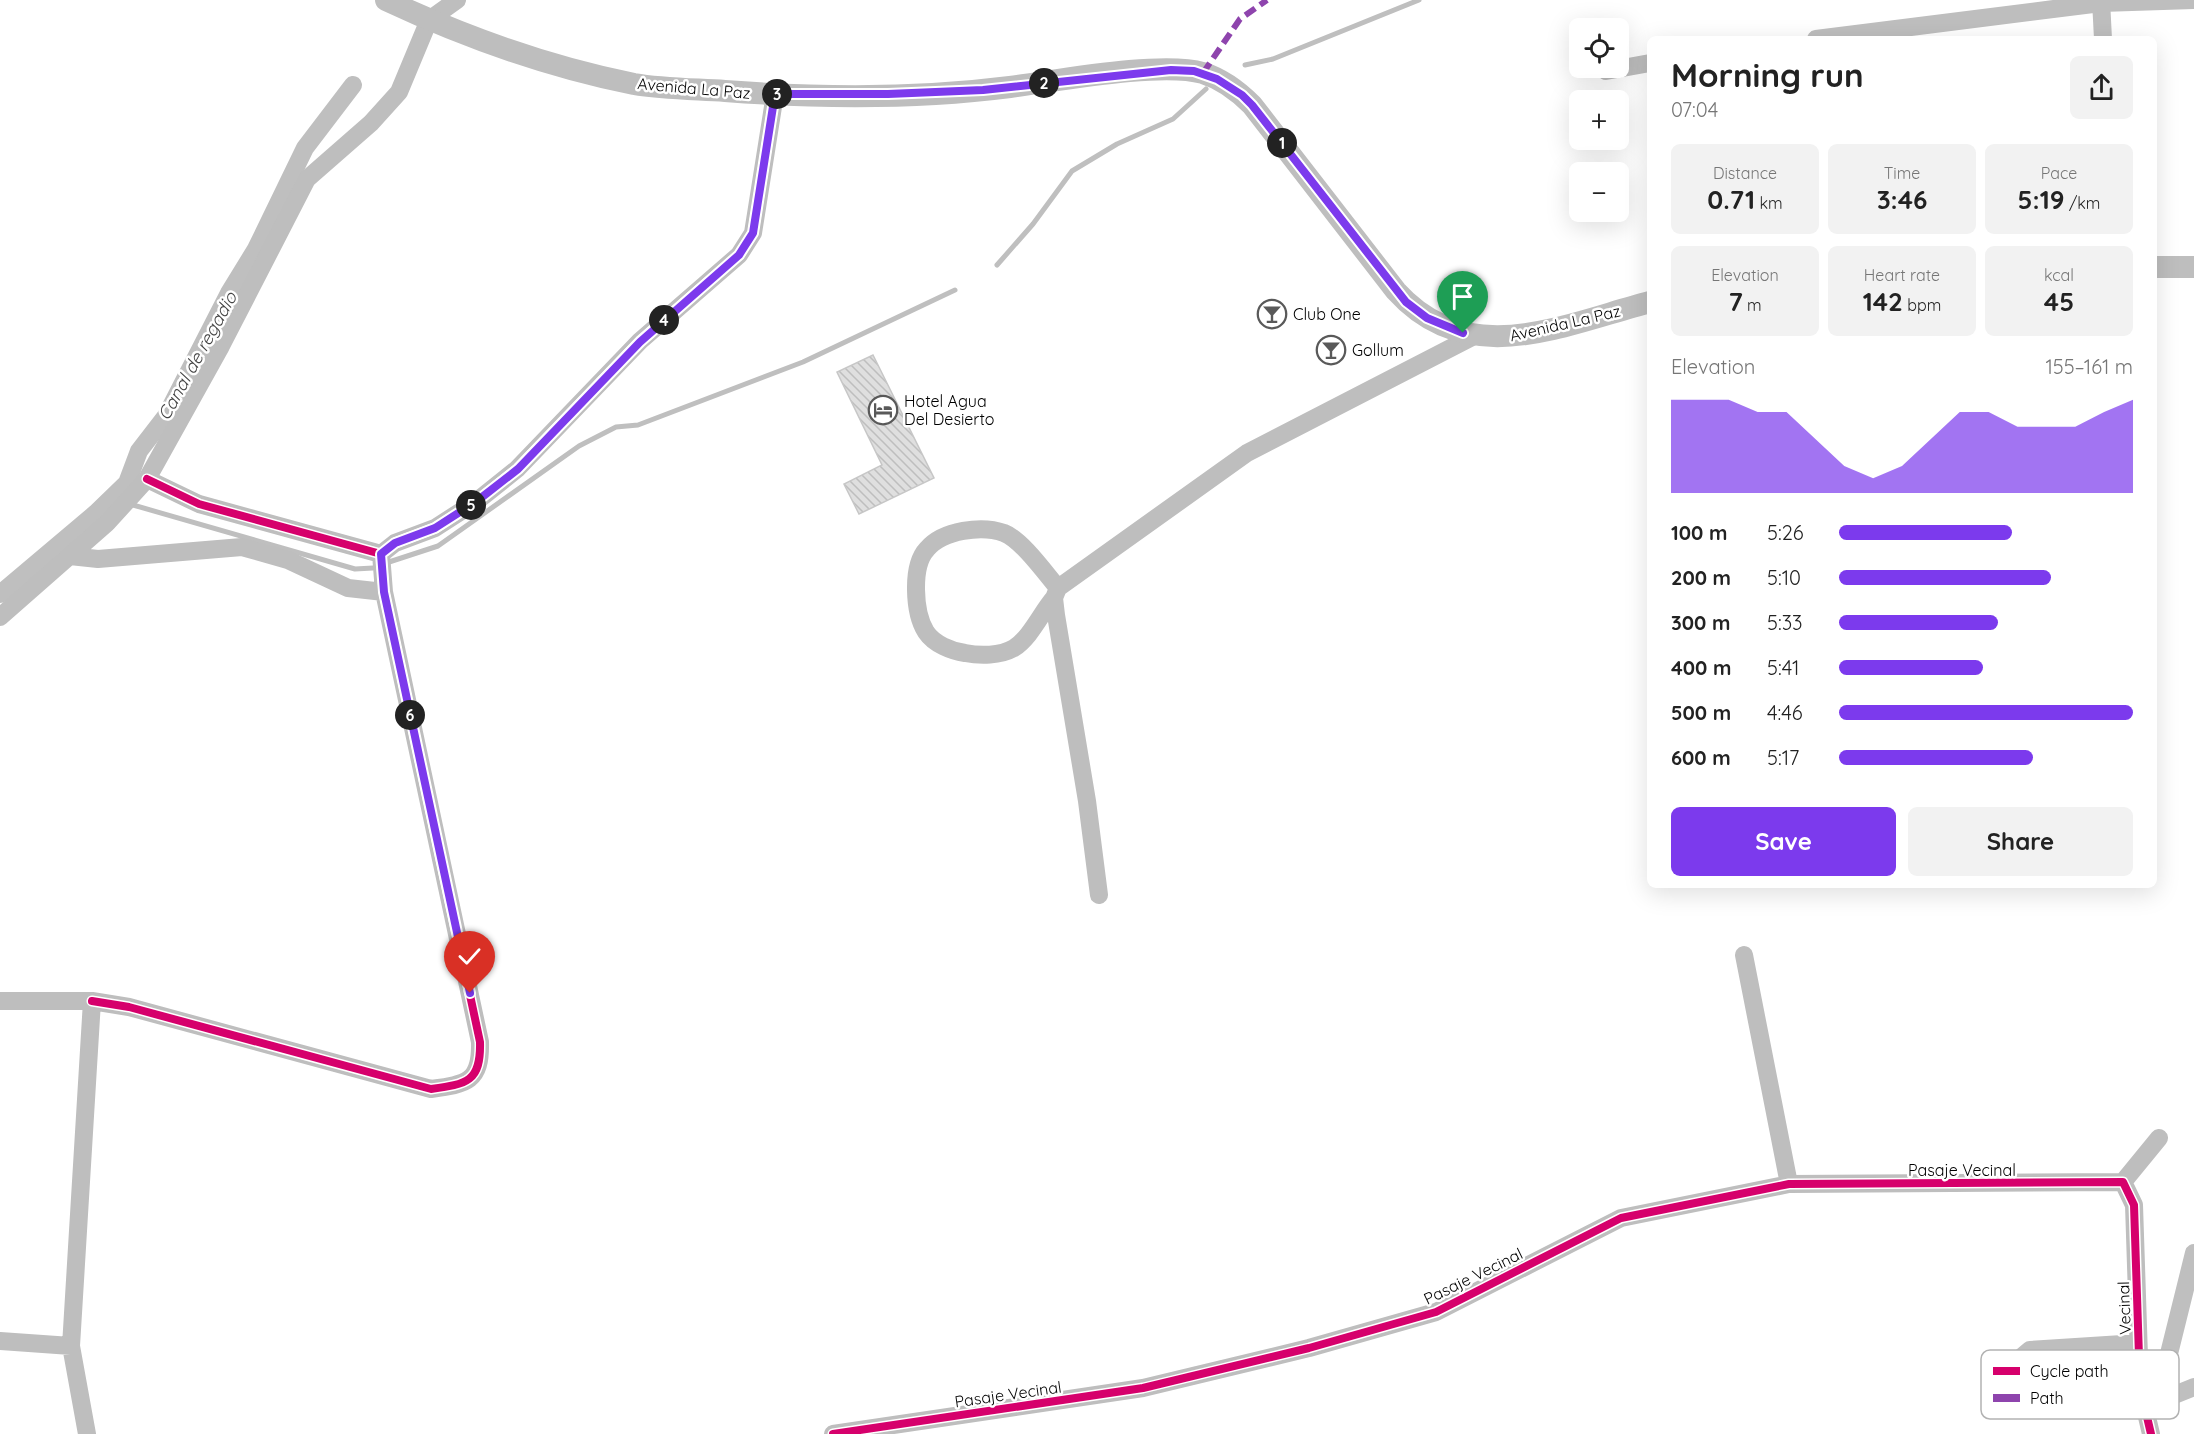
<!DOCTYPE html>
<html lang="en">
<head>
<meta charset="utf-8">
<style>
	body { margin:0; font-family:Quicksand,sans-serif; background:#f2f2f2; color:#222; height:100vh; display:flex; flex-direction:column; font-size:22px; white-space:nowrap }
	* { box-sizing:border-box; margin:0 }
	p { font-size:20px; color:#767676 }
	.icon { flex:none; width:33px; height:33px; fill:none; stroke:currentColor; stroke-width:2; stroke-linecap:round; stroke-linejoin:round }
	.map { position:relative; flex:1; overflow:hidden }
	.panel { position:absolute; left:1647px; top:36px; width:510px; height:852px; display:flex; flex-direction:column; background:#fff; border-radius:9px; box-shadow:0 6px 24px #0002 }
	.panel>* { flex:none }
	.fabs { position:absolute; left:1569px; top:18px; display:grid; gap:12px }
	.fabs a { display:grid; place-items:center; width:60px; height:60px; border-radius:9px; background:#fff; box-shadow:0 6px 24px #0002; font-size:30px }
	.pin { position:absolute; display:grid; place-items:center; width:51px; height:51px; color:#fff; margin:-62px -26px; border-radius:50% 50% 50% 0; rotate:-45deg; box-shadow:0 0 6px #0007 }
	.pin .icon { rotate:45deg }
	.km { position:absolute; width:30px; height:30px; margin:-15px; border-radius:50%; background:#222; color:#fff; font-size:16px; line-height:30px; text-align:center }
	.round { display:grid; place-items:center; flex:none; width:63px; height:63px; border-radius:9px; background:#f2f2f2 }
	.head { display:flex; align-items:center; justify-content:space-between; height:102px; padding:0 24px }
	h1 { font-size:33px; font-weight:700; line-height:45px }
	.metrics { display:grid; grid-template-columns:repeat(3,1fr); gap:9px; height:102px; padding:6px 24px }
	.metrics div { display:grid; align-content:center; border-radius:9px; background:#f2f2f2; text-align:center }
	.metrics b { font-size:26px; font-weight:700 }
	.metrics small { font-size:16px; font-weight:400 }
	.metrics p { font-size:16px }
	.chart { height:168px; padding:12px 24px }
	.chart p { display:flex; justify-content:space-between }
	.chart svg { width:100%; height:108px; margin-top:6px; fill:#7c3aed; opacity:.7 }
	.primary-button { display:flex; gap:12px; margin-top:auto; padding:12px 24px }
	.primary-button a { flex:1; height:69px; border-radius:9px; background:#7c3aed; color:#fff; font-size:24px; font-weight:700; line-height:69px; text-align:center }
	.primary-button a+a { background:#f2f2f2; color:#222 }
	ul { padding:0 24px; list-style:none; font-size:20px }
	li { display:grid; grid-template-columns:96px 72px 1fr; align-items:center; height:45px }
	li i { height:15px; border-radius:8px; background:#7c3aed }
	.map>svg:first-child { display:block }
</style>
</head>
<body>
<div class="map">
<svg width="2194" height="1434" viewBox="0 0 2194 1434">
	<defs>
		<pattern id="building-back-hatch" width="6" height="6" patternUnits="userSpaceOnUse" patternTransform="scale(1.5)"><rect width="6" height="6" fill="#dfdfdf"/><path d="M-1 5l2 2M0 0l6 6M5-1l2 2" fill="none" stroke="#bebebe"/></pattern>
	</defs>
	<rect width="100%" height="100%" fill="#fff"/>
	<g fill="none" stroke-linecap="round" stroke-linejoin="round">
		<path stroke="#bfbfbf" stroke-width="5" d="M1245 65 1273 59 1419 0
			M997 265 1033 224 1072 171 1117 144 1173 119 1206 89
			M133 505 355 569 373 568
			M386 563 438 546 579 446 616 427 638 425 803 362 955 290"/>
		<path stroke="#bfbfbf" stroke-width="18" d="M0 594 96 513 127 483 139 451 166 416 229 293 256 249 305 148 353 85
			M2157 1402 2194 1253
			M2152 1409 2157 1402 2194 1387"/>
	</g>
	<path fill="url(#building-back-hatch)" stroke="#c7c7c7" stroke-width="1.5" d="M873 355 934 478 859 514 844 484 882 465 837 372Z"/>
	<g fill="none" stroke-linecap="round" stroke-linejoin="round">
		<path stroke="#bebebe" stroke-width="18" d="M2101 0 2103 39
			M1816 39 2101 3 2194 0
			M1606 71 1650 63
			M147 479 199 504 381 554 395 543 435 528 477 501 517 469 640 341 739 255 753 233 775 94
			M70 556 98 559 242 547 288 560 348 588 384 592
			M1054 598C1041 613 1031 637 1014 648 1000 656 980 656 965 653 951 651 934 644 926 632 914 613 911 566 927 549 943 530 982 525 1004 533 1022 540 1046 574 1058 588
			M0 617 107 523 147 479 221 346 307 179 371 123 399 92 429 20 457 0
			M1099 895 1087 801 1056 615 1054 598 1058 588 1247 453 1474 336
			M1744 955 1789 1184
			M0 1001H92L71 1346 87 1434
			M92 1001 129 1007 431 1089C467 1084 481 1082 480 1042L384 592 381 554
			M2123 1182 2134 1205 2140 1387 2151 1434
			M2123 1182 2159 1138
			M0 1341 71 1346
			M2001 1410 2011 1366 2030 1350 2138 1343
			M833 1434 1143 1388 1309 1348 1436 1312 1621 1218 1789 1184 2123 1182"/>
		<path stroke="#bebebe" stroke-width="22" d="M386 0C465 37 549 67 634 84 663 89 695 89 725 91 818 98 916 99 1010 87 1057 81 1160 61 1203 73 1222 79 1238 91 1252 105L1396 291C1468 371 1562 325 1650 302
			M2154 267H2194"/>
		<path stroke="#8e44ad" stroke-width="6" stroke-dasharray="12 6" stroke-linecap="butt" d="M1203 73 1240 19 1267 0"/>
		<g stroke="#fff" stroke-width="11">
			<path id="cycleway" d="M147 479 199 504 381 554 395 543 435 528 477 501 517 469 640 341 739 255 753 233 775 94
				M92 1001 129 1007 431 1089C467 1084 481 1082 480 1042L384 592 381 554
				M833 1434 1143 1388 1309 1348 1436 1312 1621 1218 1789 1184 2123 1182 2134 1205 2140 1387 2151 1434"/>
		</g>
		<use href="#cycleway" stroke="#d6006c" stroke-width="8"/>
	</g>
	<g fill="none" stroke-linecap="round" stroke-linejoin="round">
		<g stroke="#fff" stroke-width="12">
			<path id="route" d="M470 993 384 592 381 554 395 543 435 528 477 501 518 469 640 342 739 255 753 233 775 94H888L983 90 1171 70 1194 71 1217 79 1242 95 1252 105 1406 302 1427 318 1463 333"/>
		</g>
		<use href="#route" stroke="#7c3aed" stroke-width="8"/>
	</g>
	<defs>
		<g id="bar-ring" transform="scale(1.5)"><circle r="9.5" fill="#fff" stroke="#595959" stroke-width="1.5"/><path d="M-6-5H6L.8 .8V4.5H3.5V6h-7V4.5H-.8V.8Z" fill="#595959"/></g>
		<g id="hotel-ring" transform="scale(1.5)"><circle r="9.5" fill="#fff" stroke="#595959" stroke-width="1.5"/><path d="M-6-4.5h1.5V1H6V5H4.5V3h-9V5H-6ZM-4 0a1.8 1.8 0 1 1 3.6 0ZM.5 0V-2.5h3Q6-2.5 6 0Z" fill="#595959"/></g>
	</defs>
	<g fill-rule="evenodd">
		<use href="#bar-ring" x="1272" y="314"/>
		<use href="#bar-ring" x="1331" y="350"/>
		<use href="#hotel-ring" x="883" y="410"/>
	</g>
	<g text-anchor="middle" dominant-baseline="central" stroke-width="5" stroke-linejoin="round" paint-order="stroke">
		<g font-size="16" fill="#000" stroke="#fff">
			<text transform="translate(694 88) rotate(5)">Avenida La Paz</text>
			<text transform="translate(1565 323) rotate(-13)">Avenida La Paz</text>
			<text x="1962" y="1170">Pasaje Vecinal</text>
			<text transform="translate(1473 1276) rotate(-26)">Pasaje Vecinal</text>
			<text transform="translate(2124 1308) rotate(-92)">Vecinal</text>
			<text transform="translate(1008 1394) rotate(-8)">Pasaje Vecinal</text>
		</g>
		<g font-size="16" fill="#000" stroke="#fff" text-anchor="start">
			<text x="1293" y="314">Club One</text>
			<text x="1352" y="350">Gollum</text>
			<text x="904" y="401">Hotel Agua<tspan x="904" dy="18">Del Desierto</tspan></text>
		</g>
		<g font-size="18" font-style="italic" fill="#444" stroke="#fff">
			<text transform="translate(197 356) rotate(-61)">Canal de regadio</text>
		</g>
	</g>
	<rect x="1981" y="1350" width="198" height="69" rx="9" fill="#fff" stroke="#b2b2b2" stroke-width="1.5"/>
	<rect x="1993" y="1367" width="27" height="8" fill="#d6006c"/>
	<rect x="1993" y="1394" width="27" height="8" fill="#8e44ad"/>
	<g font-size="16" fill="#000">
		<text x="2030" y="1377">Cycle path</text>
		<text x="2030" y="1404">Path</text>
	</g>
</svg>
<div class="fabs">
<a><svg class="icon" aria-label="locate" viewBox="0 0 24 24"><circle cx="12" cy="12" r="6"/><path d="M12 2v4M12 18v4M2 12h4M18 12h4"/></svg></a>
<a>+</a>
<a>−</a>
</div>
<div class="pin" style="left:1463px;top:333px;background:#1e9e55"><svg class="icon" aria-label="arrive" viewBox="0 0 24 24"><path d="M6 21V4h12l-3 4 3 4H6"/></svg></div>
<div class="pin" style="left:470px;top:993px;background:#d93025"><svg class="icon" aria-label="check" viewBox="0 0 24 24"><path d="M5 12l5 5 9-10"/></svg></div>
<b class="km" style="left:1282px;top:143px">1</b>
<b class="km" style="left:1044px;top:83px">2</b>
<b class="km" style="left:777px;top:94px">3</b>
<b class="km" style="left:664px;top:320px">4</b>
<b class="km" style="left:471px;top:505px">5</b>
<b class="km" style="left:410px;top:715px">6</b>
<section class="panel">
<div class="head"><div><h1>Morning run</h1><p>07:04</p></div><a class="round"><svg class="icon" aria-label="share" viewBox="0 0 24 24"><path d="M12 15V3M7 8l5-5 5 5M5 13v7h14v-7"/></svg></a></div>
<div class="metrics">
<div><p>Distance</p><b>0.71<small> km</small></b></div>
<div><p>Time</p><b>3:46</b></div>
<div><p>Pace</p><b>5:19<small> /km</small></b></div>
</div>
<div class="metrics">
<div><p>Elevation</p><b>7<small> m</small></b></div>
<div><p>Heart rate</p><b>142<small> bpm</small></b></div>
<div><p>kcal</p><b>45</b></div>
</div>
<div class="chart"><p><span>Elevation</span>155–161 m</p>
<svg viewBox="0 0 160 44" preserveAspectRatio="none"><path d="M0 44V6L10 6L20 6L30 11L40 11L50 22L60 33L70 38L80 33L90 22L100 11L110 11L120 17L130 17L140 17L150 11L160 6V44z"/></svg>
</div>
<ul>
<li><b>100 m</b>5:26<i style="width:59%"></i></li>
<li><b>200 m</b>5:10<i style="width:72%"></i></li>
<li><b>300 m</b>5:33<i style="width:54%"></i></li>
<li><b>400 m</b>5:41<i style="width:49%"></i></li>
<li><b>500 m</b>4:46<i style="width:100%"></i></li>
<li><b>600 m</b>5:17<i style="width:66%"></i></li>
</ul>
<div class="primary-button"><a>Save</a><a>Share</a></div>
</section>
</div>
</body>
</html>
